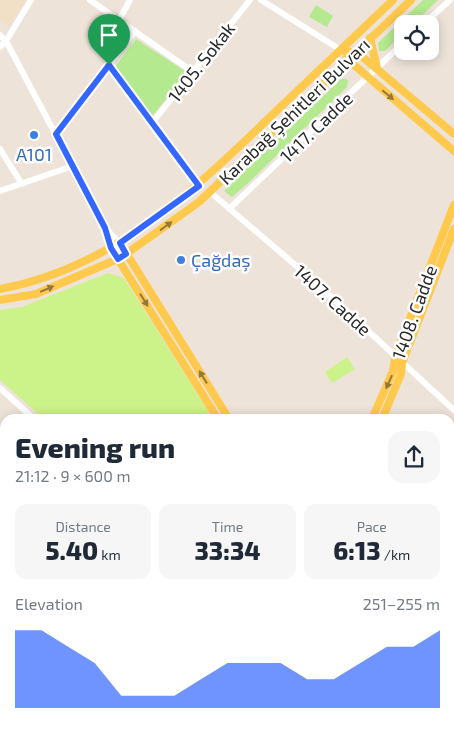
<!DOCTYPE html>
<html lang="en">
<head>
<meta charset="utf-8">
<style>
	body { margin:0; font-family:"Exo 2",sans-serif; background:#f6f6f7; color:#1f2937; height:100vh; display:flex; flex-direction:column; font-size:19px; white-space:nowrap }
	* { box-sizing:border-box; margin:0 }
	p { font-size:16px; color:#747a83 }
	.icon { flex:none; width:28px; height:28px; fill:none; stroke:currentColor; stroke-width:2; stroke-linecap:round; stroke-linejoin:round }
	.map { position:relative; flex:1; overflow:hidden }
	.details { position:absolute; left:0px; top:414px; width:455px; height:321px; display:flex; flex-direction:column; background:#fff; border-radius:15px 15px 0 0; box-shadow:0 2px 12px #0003 }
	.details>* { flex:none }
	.controls { position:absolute; left:394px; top:15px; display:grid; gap:10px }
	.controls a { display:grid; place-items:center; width:45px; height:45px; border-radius:10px; background:#fff; box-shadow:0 2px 12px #0003; font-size:25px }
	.pin { position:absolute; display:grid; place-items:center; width:42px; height:42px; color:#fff; margin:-51px -21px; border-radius:50% 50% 50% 0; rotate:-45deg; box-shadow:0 0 5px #0007 }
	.pin .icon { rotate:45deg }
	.round { display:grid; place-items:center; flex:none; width:52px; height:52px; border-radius:15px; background:#f6f6f7 }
	.headline { display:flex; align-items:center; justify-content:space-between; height:85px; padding:0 15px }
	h1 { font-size:28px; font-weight:800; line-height:38px }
	.figures { display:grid; grid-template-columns:repeat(3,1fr); gap:8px; height:85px; padding:5px 15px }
	.figures div { display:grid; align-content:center; border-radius:12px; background:#f6f6f7; text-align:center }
	.figures b { font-size:25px; font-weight:800 }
	.figures small { font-size:14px; font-weight:400 }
	.figures p { font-size:14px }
	.chart { height:140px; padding:10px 15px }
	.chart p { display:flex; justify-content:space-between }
	.chart svg { width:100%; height:90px; margin-top:5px; fill:#3467ff; opacity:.7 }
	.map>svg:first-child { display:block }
</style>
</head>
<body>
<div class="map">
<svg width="454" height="734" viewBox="0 0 454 734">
	<rect width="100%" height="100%" fill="#ede3d9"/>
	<path fill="#f1e0c6" d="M0 0H26L8 27 0 20Z"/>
	<path fill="#b4e98f" d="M423 0H438L413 24H402V34L385 51H379L378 43Z
		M316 5 333 16 327 27 309 17Z
		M136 39 188 73 152 116 115 67Z
		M342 78 348 80 347 87 248 183 232 197 224 191Z"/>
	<path fill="#ccf28a" d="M108 273 124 278 213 419H44L0 380V310L22 307Z
		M347 357 355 369 332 383 325 372Z"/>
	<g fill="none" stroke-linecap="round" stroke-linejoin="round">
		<path stroke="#fff" stroke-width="6" d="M90 0 193 72
			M261 0 341 50
			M119 20 130 0
			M424 24 450 0
			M0 35 6 41 105 228 111 248
			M0 47 6 41 31 0
			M109 65 199 185
			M152 123 250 0
			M56 134 135 31
			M0 149 22 184
			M0 191 73 166
			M210 192 314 281 454 410
			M229 209 402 44
			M106 229 120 243
			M0 388 34 419
			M0 525 5 529
			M0 594 5 588
			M0 672 1 671
			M316 730 318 734
			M40 734 44 730"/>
		<path stroke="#fec94c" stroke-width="8" d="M370 38 377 68
			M341 50 355 53 365 59 454 134
			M346 58 454 151
			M120 243 229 419
			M116 256 218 419
			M0 289C111 269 191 193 270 117 311 78 352 39 393 0
			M0 300 36 294 113 261 126 254 199 202 411 0
			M372 419 393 371 395 357 454 205
			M382 419 401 374 402 363 454 229
			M0 620 5 624
			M0 633 5 637
			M121 730 126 734
			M137 730 141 734
			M217 734 219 730
			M229 734 231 730"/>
	</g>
	<defs><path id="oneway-solid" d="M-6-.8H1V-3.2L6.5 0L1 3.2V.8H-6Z" transform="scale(1.25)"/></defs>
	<g fill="#94793a">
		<use href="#oneway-solid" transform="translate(388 95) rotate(40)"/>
		<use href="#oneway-solid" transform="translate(166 226) rotate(-36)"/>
		<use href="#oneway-solid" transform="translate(47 289) rotate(-23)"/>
		<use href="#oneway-solid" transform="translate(144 300) rotate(58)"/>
		<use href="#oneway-solid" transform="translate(203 377) rotate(-122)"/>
		<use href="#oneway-solid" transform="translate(389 382) rotate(114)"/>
	</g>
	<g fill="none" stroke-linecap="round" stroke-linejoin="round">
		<g stroke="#fff" stroke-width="10">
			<path id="route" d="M109 65 199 186 120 243 126 254 118 259 111 248 105 228 56 134Z"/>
		</g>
		<use href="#route" stroke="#3467ff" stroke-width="6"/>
	</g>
	<g fill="#3f7fe0" stroke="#fff" stroke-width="2">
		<circle cx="34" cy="135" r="5"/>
		<circle cx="181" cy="260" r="5"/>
	</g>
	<g text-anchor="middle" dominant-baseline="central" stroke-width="5" stroke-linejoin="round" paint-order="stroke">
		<g font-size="18" fill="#292929" stroke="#fff">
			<text transform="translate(201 62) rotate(-52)">1405. Sokak</text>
			<text transform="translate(294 111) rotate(-44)">Karabağ Şehitleri Bulvarı</text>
			<text transform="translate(316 127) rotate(-44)">1417. Cadde</text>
			<text transform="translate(333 300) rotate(42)">1407. Cadde</text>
			<text transform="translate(414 312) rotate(-70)">1408. Cadde</text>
		</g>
		<g font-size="18" fill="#366cbe" stroke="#fff">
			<text x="34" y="154">A101</text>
			<text x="191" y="260" text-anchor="start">Çağdaş</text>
		</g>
	</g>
</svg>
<div class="controls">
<a><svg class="icon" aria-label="locate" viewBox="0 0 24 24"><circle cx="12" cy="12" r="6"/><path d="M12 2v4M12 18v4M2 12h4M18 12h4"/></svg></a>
</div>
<div class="pin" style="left:109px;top:65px;background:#1e9e55"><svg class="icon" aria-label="arrive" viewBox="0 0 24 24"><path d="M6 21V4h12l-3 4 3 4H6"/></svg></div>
<section class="details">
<div class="headline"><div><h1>Evening run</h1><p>21:12 · 9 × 600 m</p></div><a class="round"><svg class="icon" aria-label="share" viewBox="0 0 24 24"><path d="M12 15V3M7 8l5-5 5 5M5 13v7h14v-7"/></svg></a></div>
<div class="figures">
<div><p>Distance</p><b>5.40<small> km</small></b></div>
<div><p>Time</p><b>33:34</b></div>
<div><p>Pace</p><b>6:13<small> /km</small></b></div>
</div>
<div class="chart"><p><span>Elevation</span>251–255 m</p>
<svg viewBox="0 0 160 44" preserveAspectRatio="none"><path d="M0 44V6L10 6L20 14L30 22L40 38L50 38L60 38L70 30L80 22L90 22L100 22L110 30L120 30L130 22L140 14L150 14L160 6V44z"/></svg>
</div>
</section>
</div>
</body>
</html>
